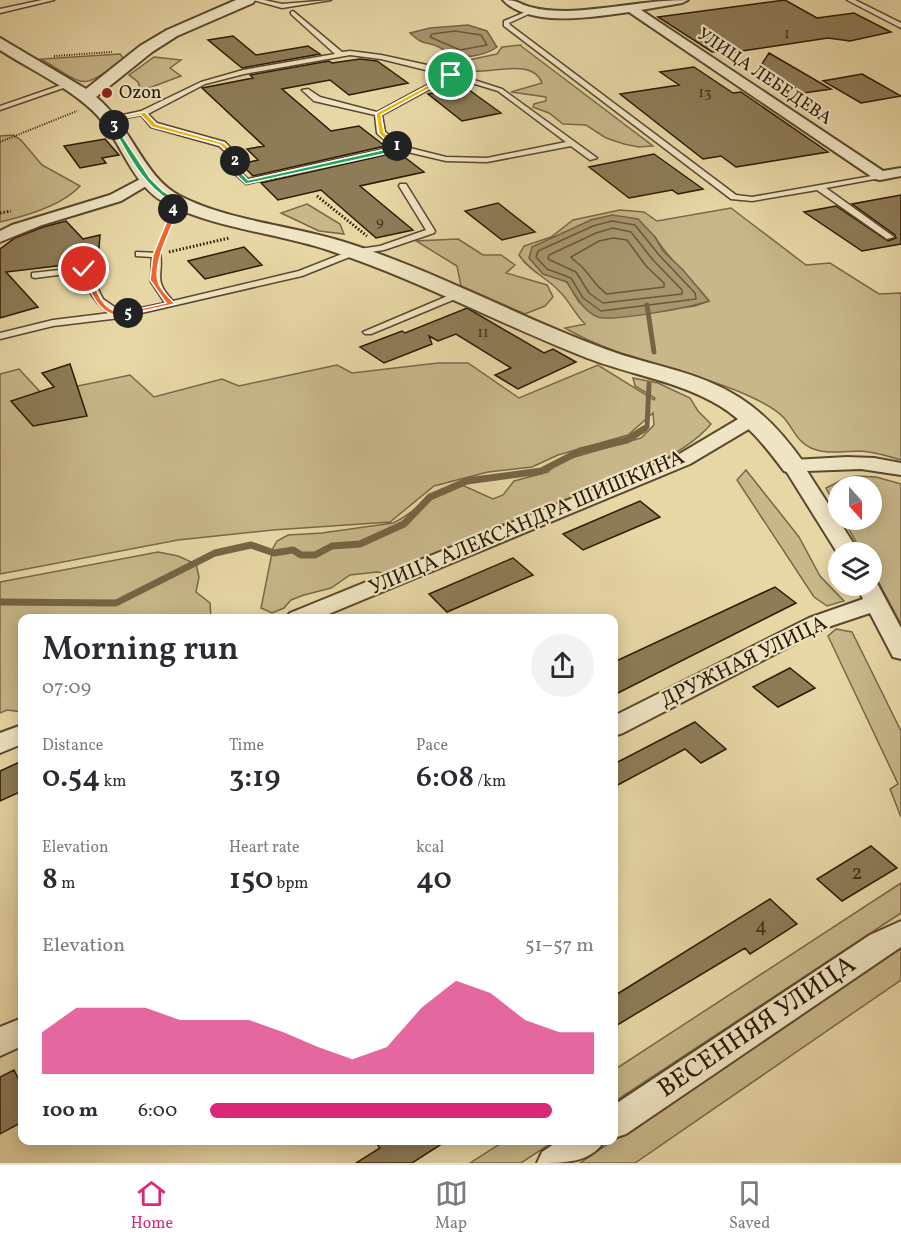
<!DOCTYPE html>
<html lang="en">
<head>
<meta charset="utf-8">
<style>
	body { margin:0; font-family:Vollkorn,serif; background:#f2f2f3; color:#2b2b33; height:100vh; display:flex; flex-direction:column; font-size:22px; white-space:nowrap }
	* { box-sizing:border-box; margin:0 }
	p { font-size:20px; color:#7c7c81 }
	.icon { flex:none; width:33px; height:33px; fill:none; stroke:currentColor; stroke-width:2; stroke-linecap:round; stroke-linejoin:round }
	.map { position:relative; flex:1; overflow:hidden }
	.drawer { position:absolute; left:18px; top:614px; width:600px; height:531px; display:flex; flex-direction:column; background:#fff; border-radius:12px; box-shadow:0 3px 15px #0003 }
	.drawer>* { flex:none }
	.needle { width:39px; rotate:159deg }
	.tools { position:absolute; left:828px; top:476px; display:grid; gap:12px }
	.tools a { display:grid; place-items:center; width:54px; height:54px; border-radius:50%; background:#fff; box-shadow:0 3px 15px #0003; font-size:30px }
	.pin { position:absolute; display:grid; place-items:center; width:51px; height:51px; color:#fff; margin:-26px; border:3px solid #fff; border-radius:50%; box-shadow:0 2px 6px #0007 }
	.km { position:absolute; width:30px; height:30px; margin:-15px; border-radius:50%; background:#222; color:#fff; font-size:16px; line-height:30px; text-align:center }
	.round { display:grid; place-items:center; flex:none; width:63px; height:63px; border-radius:32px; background:#f2f2f3 }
	.headline { display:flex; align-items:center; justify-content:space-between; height:102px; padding:0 24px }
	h1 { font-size:33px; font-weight:600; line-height:45px }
	.stats { display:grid; grid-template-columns:repeat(3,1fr); gap:9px; height:102px; padding:6px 24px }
	.stats div { display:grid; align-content:center }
	.stats b { font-size:30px; font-weight:600 }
	.stats small { font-size:16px; font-weight:400 }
	.stats p { font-size:16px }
	.chart { height:168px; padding:12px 24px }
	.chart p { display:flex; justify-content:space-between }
	.chart svg { width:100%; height:108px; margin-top:6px; fill:#db2777; opacity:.7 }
	ul { padding:0 24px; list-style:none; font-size:20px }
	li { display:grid; grid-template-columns:96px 72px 1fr; align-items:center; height:45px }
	li i { height:15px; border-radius:8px; background:#db2777 }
	.dock { display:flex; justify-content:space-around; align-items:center; height:84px; border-top:2px solid #e1e1e2; background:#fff; font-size:16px; color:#7c7c81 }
	.dock a { display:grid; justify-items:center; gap:3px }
	.dock .current { color:#db2777 }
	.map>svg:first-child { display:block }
</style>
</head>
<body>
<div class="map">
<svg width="901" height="1163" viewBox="0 0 901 1163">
	<rect width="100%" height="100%" fill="#e7d7a5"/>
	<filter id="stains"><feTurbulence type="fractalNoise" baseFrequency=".00333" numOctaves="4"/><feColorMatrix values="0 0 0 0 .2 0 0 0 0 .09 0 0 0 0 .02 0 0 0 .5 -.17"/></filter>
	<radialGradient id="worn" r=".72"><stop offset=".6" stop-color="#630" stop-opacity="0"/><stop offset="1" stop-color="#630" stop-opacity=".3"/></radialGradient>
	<path fill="#c7b789" stroke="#796846" stroke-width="1.5" fill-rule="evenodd" d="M521 45V46L653 146 639 147 624 144 606 138 586 125 563 124 549 113 533 107 534 104 546 101V97L511 92 542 83C531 52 472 83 454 66L459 62 497 54 502 47Z
		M120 54 124 59C79 91 88 87 41 59Z
		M154 57 181 60 170 68 181 76 141 91 138 82 129 75Z
		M13 135 21 140 42 165 80 186C62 206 26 216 0 222V136Z
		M307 204 340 224 344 234 319 231 281 213Z
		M731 208 806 265 830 263 879 294 901 293V460C888 456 874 452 861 451 845 451 826 455 811 448 797 442 793 428 784 418 776 409 760 401 749 396 690 369 621 361 565 328L585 324C574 313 569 300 558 290 546 277 529 271 519 255L524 246 551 237 573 220 620 210 644 212 657 221ZM591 220 655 237C669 260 692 279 709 301L695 306 623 316 579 302 567 282 563 234Z
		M458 239 483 255H501L515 265 506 273 547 285 553 297 545 306 525 314 461 286 457 266 416 241Z
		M438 363H468L519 398 598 365 654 400 655 398 635 386 633 378 658 383 690 398 698 411 711 424C675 468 564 501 510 523L498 525 469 542 389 574 377 572 350 575 331 588 304 595 291 600 284 608 272 613 261 608 273 548 277 541 288 535 322 533 393 523C409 516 422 502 438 493 445 489 454 488 462 485L493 499 503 495 514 481 548 472 554 465 564 460 641 438 654 425 653 413 628 435 558 455 532 467 488 472 434 486 390 522 273 530 178 540 0 574V374L19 369 45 397 59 390 130 375 154 397 222 379 239 386 337 365 352 373Z
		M746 470 799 537 820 576 844 601 827 606 814 597 737 480Z
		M856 476 876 477 901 484V624L872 570V552H862L843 519H872V486H838V510L826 488 846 478Z
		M158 552 178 556 196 564 199 577 196 592 210 603 211 617 22 618V712L7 710 0 713V582Z
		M836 629 852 632 901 731V817L890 789 898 784 828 636Z
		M901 883V913L614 1102V1070Z
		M901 946V980L635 1163H580L887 953Z
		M506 1140H556L521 1163H470Z"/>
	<path fill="#a7966e" stroke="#756443" stroke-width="1.5" d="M468 25 487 31 497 47C485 56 461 60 446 53 444 51 442 48 439 47 424 40 425 47 410 33L430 28Z
		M612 215 638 219 655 237 663 251 683 270 709 301C692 307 612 322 598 317 583 311 575 295 567 282L543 274 529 258 532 247 591 220Z"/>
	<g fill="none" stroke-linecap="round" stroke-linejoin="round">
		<path stroke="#695838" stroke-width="1.5" d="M455 31 481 35 487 45 460 50 430 37 432 34Z
			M612 221 635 225 659 255 695 293 696 299 601 311 583 298 571 278 547 269 536 257 538 251 593 226Z
			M613 228 631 232 653 260 682 290V294L603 303 589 293 576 272 548 259 549 255 596 233Z
			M613 238 627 240 646 266 664 283V287L607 294C596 287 591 276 582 267 578 263 574 261 571 257L599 241Z"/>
		<path stroke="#756443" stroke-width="5" d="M647 305 654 352
			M641 431 647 427 649 384"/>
		<path stroke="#756443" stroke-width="7" d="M0 602 116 603 215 553 251 545 274 553 293 550 301 555H315L332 546 360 544 404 524 430 497 467 481 541 471 580 451 627 440 644 429"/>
	</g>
	<path fill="#8d7c57" stroke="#2b1903" stroke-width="1.5" d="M785 0 817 18 854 13 891 32 850 41 828 38 735 52 731 49 712 52 658 17Z
		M233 36 256 55 308 46 320 54 242 68 208 40Z
		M769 53 831 89 804 93 760 67Z
		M360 59 377 61 408 83 349 95 330 80 282 89 331 131 359 126 385 146 253 176 241 164 258 160 247 149 264 146 202 88 253 78 250 75 329 61 332 63Z
		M694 67 733 93 741 92 828 152 736 167 721 156 703 159 620 94 679 85 660 72Z
		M862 74 901 96 861 103 823 81Z
		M465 87 501 113 462 121 428 94Z
		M105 139 119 155 102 158 106 163 80 168 64 146Z
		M394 153 398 157 403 156 424 172 360 186 413 230 376 238 321 190 278 200 261 183Z
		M654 154 703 189 678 194 672 190 629 198 589 167Z
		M901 195V244L862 251 804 212 836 206 888 241 896 238 895 235 852 204Z
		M498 203 535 232 502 240 465 211Z
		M66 221 83 239 100 235 98 261 6 272 38 307 0 318V249L15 238 43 227Z
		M244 247 262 265 205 279 188 261Z
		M467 308 544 353 553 349 576 362 518 389 495 375 511 368 456 334 438 341 429 336 432 344 384 363 360 347 402 331 405 333Z
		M70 364 87 416 33 426 11 401 54 387 42 373Z
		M640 501 660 517 583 550 563 534Z
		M513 558 533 575 447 612 429 594Z
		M775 587 796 603 614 695V662Z
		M790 668 815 688 778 707 753 687Z
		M695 722 726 749 701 763 685 749 614 787V764Z
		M22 761V791L0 801V771Z
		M871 846 897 868 842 901 817 879Z
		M770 899 797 924 750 954 745 948 614 1027V996Z
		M14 1070 22 1086V1122L0 1134V1077Z
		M374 1140H448L412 1163H356L380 1148Z"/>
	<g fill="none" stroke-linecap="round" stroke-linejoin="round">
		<g stroke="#5a482c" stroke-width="3">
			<path id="service" d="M42 0H54L0 13V9Z
				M253 0H264L282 4 331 0 282 8Z
				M847 0H855L901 23V28Z
				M293 11 342 52 350 51 381 55 427 65 502 89 597 158 590 160 571 146 487 162 446 161 399 150 246 184 228 168 232 158 219 146 151 127 141 115 109 121 105 119 141 111 201 82 243 70 335 54 291 14V12ZM350 55 381 59 446 75 377 112 320 97 308 89 302 90 314 101 375 115 377 133 393 147 248 179 236 168 240 158 225 142 157 123 148 114 205 84 244 74ZM452 77 498 91 566 142 487 158 446 157 402 146 385 132 382 115Z
				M528 11 533 12 509 23 510 25 736 195 752 197 883 174V178H880L826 188 894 237 887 239 817 190 752 201 731 199 504 26V21Z
				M67 83 69 84V86L0 110V106Z
				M400 184H406L435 231 434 233 384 250 357 254 302 276 120 318 53 326 0 339V333L53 320 110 313C94 304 88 289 81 272L35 278 32 277V273L87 267 103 299 122 312 165 303 151 282 152 257 136 256V252L160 253C164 276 152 279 173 301L299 271 352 250 380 246 426 230 399 186Z
				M457 292 462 295 460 297 371 334H365L363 332Z"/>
		</g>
		<g stroke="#5a482c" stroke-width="4">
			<path id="minor" d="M503 0C518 0 517 3 530 7 541 10 554 11 567 11 608 10 646 0 688 0L682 3 641 10 883 171 901 168V176L880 180 875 179 629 12C594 17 529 28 503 0Z
				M148 175 153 176 155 179 153 182 121 201 42 225 0 242V231L12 225 110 195Z
				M752 413 759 415 762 419 759 423 690 464 319 618H286L290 613 676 456 745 415Z
				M847 457 874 458 901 463V475L861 469 807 471 859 552H838V554L783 466 786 462 793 460Z
				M872 579 878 585 901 628V659L893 657 870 613 825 628 623 733 614 736V716L809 618 863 599 856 585H872Z
				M22 725V744L0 753V733Z
				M901 921V947L626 1134 614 1138V1105L870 935Z
				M22 1018V1046L0 1056V1027Z
				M560 1140H605C591 1163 565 1163 537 1163L542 1152Z"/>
		</g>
		<g stroke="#5a482c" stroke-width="4">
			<path id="tertiary" d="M236 0H255L253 3 177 36 152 52 96 97C131 125 143 177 180 196 229 221 289 225 341 241 432 269 516 316 605 349 650 366 699 371 740 398 767 415 788 440 806 466L802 471 793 474 784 471C766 447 746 422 720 406 679 381 631 375 587 358 500 324 417 279 328 250 276 233 219 229 169 205 130 187 122 138 92 110 65 85 31 70 0 50V38L86 89 140 46 167 30Z"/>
		</g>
		<path stroke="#2b1903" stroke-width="2" stroke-dasharray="1 1.5" stroke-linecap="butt" d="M54 56 112 52
			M0 142 77 111"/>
		<path stroke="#2b1903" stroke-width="3" stroke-dasharray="1.5 2" stroke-linecap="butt" d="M317 196 367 236
			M0 213 11 211
			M162 242 171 219
			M169 252 229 238"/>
		<use href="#service" fill="#efe5c4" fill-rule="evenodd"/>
		<use href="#minor" fill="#efe5c4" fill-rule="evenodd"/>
		<use href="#tertiary" fill="#efe5c4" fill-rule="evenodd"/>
	</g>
	<path fill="#f5b400" stroke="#fff" stroke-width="1.5" d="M449 74 454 75 381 115 384 132 399 145V148H395L379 134 376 113Z"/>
	<path fill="#22a559" stroke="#fff" stroke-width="1.5" d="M397 144 402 150 246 184 229 168 233 160H237L236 167 248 180 395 147Z"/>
	<path fill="#f5b400" stroke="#fff" stroke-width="1.5" d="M145 112 156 124 224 143 238 157V161L233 162V158L220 145 152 127 141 115 113 120 117 125 114 126 106 119Z"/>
	<path fill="#22a559" stroke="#fff" stroke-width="1.5" d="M114 123 150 178 163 191 176 199 174 204 176 211H171L167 203 170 201C141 184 127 152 111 125Z"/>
	<path fill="#f0652b" stroke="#fff" stroke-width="1.5" d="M173 207 178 211C171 228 153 263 158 281 160 290 169 297 175 304L125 315V312L166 303 150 280 153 255 171 211 170 209Z"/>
	<path fill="#f0652b" stroke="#fff" stroke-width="1.5" d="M82 268 88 269C94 284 101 311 120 312 124 313 127 311 131 312V315C107 320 96 305 88 286 85 280 82 274 82 268Z"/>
	<circle fill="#8f2418" stroke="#efe5c4" stroke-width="2" cx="107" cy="93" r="6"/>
	<g text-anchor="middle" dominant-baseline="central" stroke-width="4.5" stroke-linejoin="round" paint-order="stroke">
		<g font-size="15" fill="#443218">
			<text x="787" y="34">1</text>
			<text x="705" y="93">13</text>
			<text x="380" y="222">9</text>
			<text x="483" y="333">11</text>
		</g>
		<g font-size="18" fill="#2b1903" stroke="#efe5c4">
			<text transform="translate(764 77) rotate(34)">УЛИЦА ЛЕБЕДЕВА</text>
		</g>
		<g font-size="18" fill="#2b1903" stroke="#efe5c4" text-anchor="start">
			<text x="119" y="93">Ozon</text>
		</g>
		<g font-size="21" fill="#2b1903" stroke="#efe5c4">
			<text transform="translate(527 523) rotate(-23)">УЛИЦА АЛЕКСАНДРА ШИШКИНА</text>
			<text transform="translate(744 662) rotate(-26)">ДРУЖНАЯ УЛИЦА</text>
		</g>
		<g font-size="21" fill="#443218">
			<text x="857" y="873">2</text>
			<text x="761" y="926">4</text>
		</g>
		<g font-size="26" fill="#2b1903" stroke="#efe5c4">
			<text transform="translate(757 1027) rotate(-34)">ВЕСЕННЯЯ УЛИЦА</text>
		</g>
	</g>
	<rect width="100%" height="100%" filter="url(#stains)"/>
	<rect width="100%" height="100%" fill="url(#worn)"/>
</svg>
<div class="tools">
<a><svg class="needle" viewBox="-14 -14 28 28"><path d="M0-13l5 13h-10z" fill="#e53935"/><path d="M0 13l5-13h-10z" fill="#7c7c81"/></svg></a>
<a><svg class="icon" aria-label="layers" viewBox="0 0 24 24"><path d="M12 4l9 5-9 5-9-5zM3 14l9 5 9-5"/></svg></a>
</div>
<div class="pin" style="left:451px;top:75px;background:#1e9e55"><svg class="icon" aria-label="arrive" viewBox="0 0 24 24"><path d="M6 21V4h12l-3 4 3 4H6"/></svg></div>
<div class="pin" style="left:84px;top:269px;background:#d93025"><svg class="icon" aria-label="check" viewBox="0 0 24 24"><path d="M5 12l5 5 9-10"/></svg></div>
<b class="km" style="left:397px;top:146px">1</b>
<b class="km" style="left:235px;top:161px">2</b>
<b class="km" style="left:114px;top:125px">3</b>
<b class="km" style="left:173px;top:209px">4</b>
<b class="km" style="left:128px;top:313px">5</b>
<section class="drawer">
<div class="headline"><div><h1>Morning run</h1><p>07:09</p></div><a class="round"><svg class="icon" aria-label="share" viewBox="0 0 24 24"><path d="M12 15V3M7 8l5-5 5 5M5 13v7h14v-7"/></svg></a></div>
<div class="stats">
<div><p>Distance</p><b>0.54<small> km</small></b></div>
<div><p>Time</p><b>3:19</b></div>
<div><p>Pace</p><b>6:08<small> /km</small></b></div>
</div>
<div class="stats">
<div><p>Elevation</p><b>8<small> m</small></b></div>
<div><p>Heart rate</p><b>150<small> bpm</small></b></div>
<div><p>kcal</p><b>40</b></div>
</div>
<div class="chart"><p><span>Elevation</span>51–57 m</p>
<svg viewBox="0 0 160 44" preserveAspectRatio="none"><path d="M0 44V27L10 17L20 17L30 17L40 22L50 22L60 22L70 27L80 33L90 38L100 33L110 17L120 6L130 11L140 22L150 27L160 27V44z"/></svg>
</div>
<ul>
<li><b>100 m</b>6:00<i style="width:89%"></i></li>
</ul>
</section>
</div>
<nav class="dock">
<a class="current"><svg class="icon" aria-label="home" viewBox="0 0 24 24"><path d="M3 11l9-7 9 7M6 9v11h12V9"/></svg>Home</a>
<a><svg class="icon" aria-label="map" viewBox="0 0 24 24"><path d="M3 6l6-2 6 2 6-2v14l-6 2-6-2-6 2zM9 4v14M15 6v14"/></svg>Map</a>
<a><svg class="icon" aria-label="saved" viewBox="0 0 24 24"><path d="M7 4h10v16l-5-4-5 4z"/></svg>Saved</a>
</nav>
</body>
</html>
